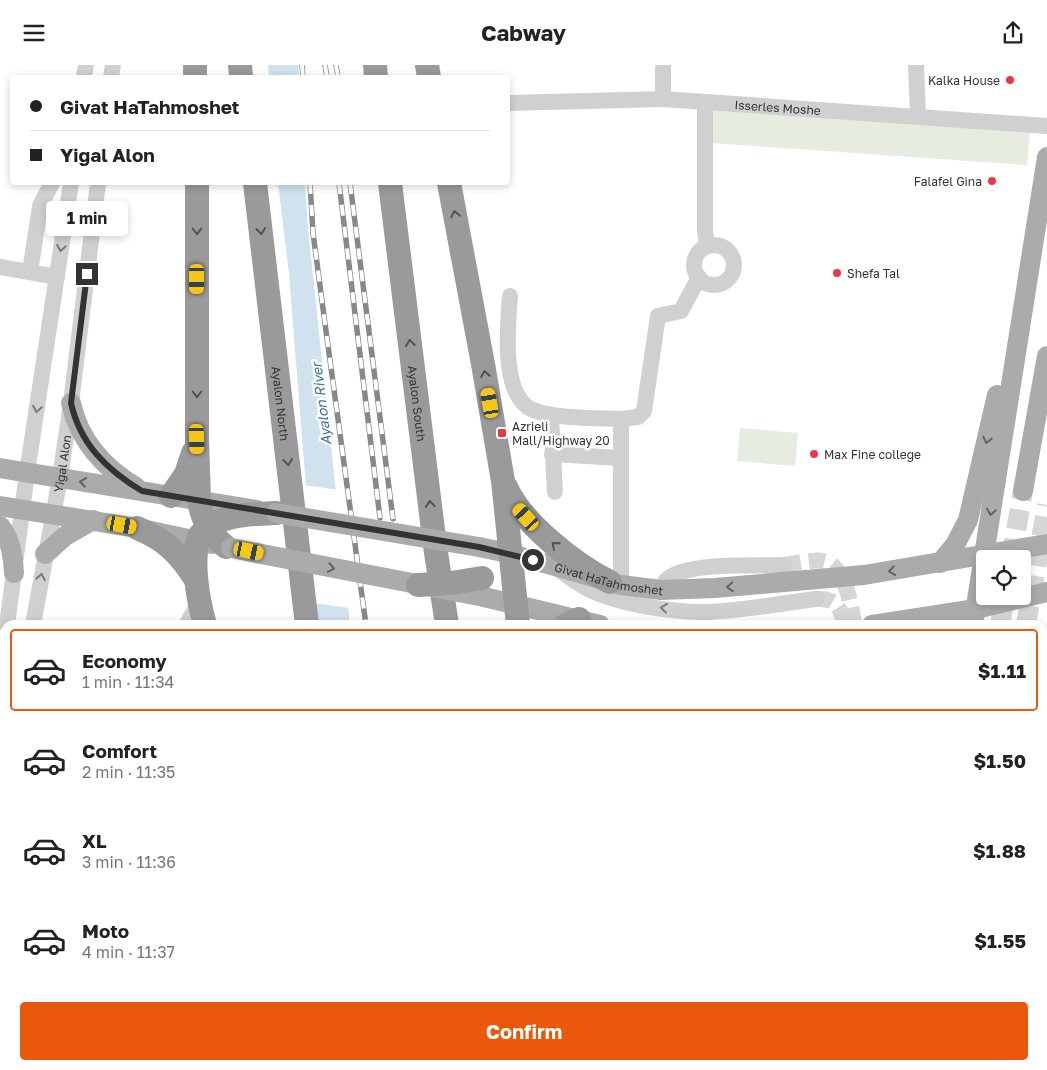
<!DOCTYPE html>
<meta charset="utf-8">
<style>
:root{--surface:#fff;--page:#f2f2f2;--text:#222;--muted:#767676;--line:#e0e0e0;--accent:#ea580c}
body{margin:0;font-family:"Golos Text",sans-serif;background:var(--page);color:var(--text);height:100vh;display:flex;flex-direction:column;font-size:19px;white-space:nowrap}
*{box-sizing:border-box;margin:0}
p{font-size:16px;color:var(--muted)}
.icon{flex:none;width:28px;height:28px;fill:none;stroke:currentColor;stroke-width:2;stroke-linecap:round;stroke-linejoin:round}
.map{position:relative;flex:1;overflow:hidden}
.drawer{position:absolute;left:0px;top:555px;width:1048px;height:450px;display:flex;flex-direction:column;background:var(--surface);border-radius:15px 15px 0 0;box-shadow:0 2px 8px #0003}
.drawer>*{flex:none}
.top-card{position:absolute;left:10px;top:10px;width:500px;height:110px;border-radius:5px;box-shadow:0 2px 8px #0003;display:grid;align-content:center;height:110px;padding:0 20px;background:var(--surface)}
.tools{position:absolute;left:976px;top:485px;display:grid;gap:10px}
.tools a{display:grid;place-items:center;width:55px;height:55px;border-radius:5px;background:var(--surface);box-shadow:0 2px 8px #0003;font-size:25px}
.end{position:absolute;width:22px;height:22px;margin:-11px;border:6px solid #333;background:#fff;box-shadow:0 0 0 2px #fff}
.from{border-radius:50%}
.bubble{position:absolute;height:35px;border-radius:5px;background:var(--surface);box-shadow:0 2px 8px #0003;font-size:16px;font-weight:700;line-height:35px;text-align:center}
.car{position:absolute;width:15px;height:30px;margin:-15px -8px;border-radius:6px;box-shadow:0 0 4px 1px #0007;background:linear-gradient(#f5c518 24%,#345 0 40%,#f5c518 0 76%,#345 0 86%,#f5c518 0)}
.top-card b{display:flex;align-items:center;gap:18px;height:48px;font-size:19px}
.top-card b+b{border-top:1px solid var(--line)}
.top-card i{width:12px;height:12px;background:var(--text)}
ul{padding:9px 0 0;list-style:none}
li{display:flex;align-items:center;gap:15px;height:82px;margin:0 10px 8px;padding:0 10px;border:2px solid transparent;border-radius:5px}
li div{flex:1}
li b{display:block;font-size:19px}
li em{font-style:normal;font-weight:700}
li.selected{border-color:var(--accent)}
li>.icon{width:45px;height:45px;stroke-width:1.5}
.action{display:flex;gap:10px;margin-top:auto;padding:10px 20px}
.action a{flex:1;height:58px;border-radius:5px;background:var(--accent);color:#fff;font-size:20px;font-weight:700;line-height:58px;text-align:center}
header{display:flex;justify-content:space-between;align-items:center;height:65px;padding:0 20px;background:var(--surface);font-size:22px;font-weight:700}
.map>svg:first-child{display:block}
</style>
<header><svg class="icon" aria-label="menu" viewBox="0 0 24 24"><path d="M4 6h16M4 12h16M4 18h16"/></svg>Cabway<svg class="icon" aria-label="share" viewBox="0 0 24 24"><path d="M12 15V3M7 8l5-5 5 5M5 13v7h14v-7"/></svg></header>
<div class="map">
<svg width="1047" height="1005" viewBox="0 0 1047 1005">
<rect width="100%" height="100%" fill="#fff"/>
<g fill="#e6ecdf">
<path d="M712 43 1030 66 1027 100 710 78Z"/>
<path d="M740 363 798 368 795 401 737 396Z"/>
</g>
<g fill="#cfe2ee">
<path d="M268 0H298L299 12H269Z"/>
<path d="M278 118H305L308 164 350 560H317L289 209Z"/>
<path d="M336 1000H383V1005H335Z"/>
</g>
<path fill="#fff" d="M304 420 338 425 350 543 313 538Z"/>
<g fill="none" stroke-linecap="round" stroke-linejoin="round">
<g stroke="#d6d6d6" stroke-width="16" stroke-dasharray="16 8" stroke-linecap="butt">
<path d="M785 500C797 498 813 494 824 496 845 500 852 543 854 560"/>
<path d="M817 534C837 533 840 543 845 560"/>
</g>
<g stroke="#d6d6d6" stroke-width="20" stroke-dasharray="20 10" stroke-linecap="butt">
<path d="M1011 494 1023 426"/>
<path d="M1000 560 1005 531"/>
<path d="M1026 560 1047 440"/>
</g>
<g stroke="#d0d0d0" stroke-width="16">
<path d="M663 0V34"/>
<path d="M916 0 918 52"/>
<path d="M84 12 86 0"/>
<path d="M111 12 113 0"/>
<path d="M705 37V166L707 181"/>
<path id="s1" d="M508 38 663 34 1047 61"/>
<circle cx="714" cy="200" r="20"/>
<path d="M0 202 57 212"/>
<path d="M30 207 40 141 52 118"/>
<path d="M510 231C508 260 500 331 533 345 556 354 596 353 621 354"/>
<path d="M551 350 555 427"/>
<path d="M552 389 620 393"/>
<path d="M561 506C570 513 580 520 590 525 622 540 671 547 706 547 743 546 781 538 817 534"/>
<path d="M621 520V354L638 352 644 346 658 251 681 246 699 212"/>
<path d="M661 525C663 520 665 515 670 512 693 497 756 501 785 500"/>
<path d="M7 560 27 408 71 118"/>
<path id="s2" d="M33 560 60 413 71 338 98 118"/>
<path d="M186 560 199 538"/>
<path d="M0 616 5 578"/>
<path d="M0 763 5 725"/>
<path d="M0 968 5 969"/>
<path d="M1042 991 1047 993"/>
<path d="M201 1005 202 1000"/>
<path d="M1018 1005 1020 1000"/>
</g>
<g stroke="#ababab" stroke-width="20">
<path d="M71 338C79 375 104 403 136 422"/>
<path d="M0 403 257 445"/>
<path d="M1023 426 1047 291"/>
<path d="M0 441 137 463 212 479"/>
<path d="M0 461C11 475 13 491 14 508"/>
<path id="s3" d="M479 482 512 489 621 520 661 525 715 523 864 510 1047 479"/>
<path d="M45 489 65 471 93 455"/>
<path d="M940 498 955 480 968 455 997 330"/>
<path d="M484 532 600 560"/>
<path d="M872 560 976 544 1047 527"/>
<path d="M973 560 1047 92"/>
<path d="M1042 678 1047 651"/>
<path d="M911 1005V1000"/>
<path d="M929 1005 930 1000"/>
<path d="M955 1005 956 1000"/>
<path d="M976 1005 978 1000"/>
</g>
<g stroke="#9a9a9a" stroke-width="24">
<path d="M195 0V12"/>
<path d="M240 0 241 12"/>
<path d="M375 0 376 12"/>
<path d="M427 0 429 12"/>
<path d="M197 118V374L199 435C202 455 210 469 226 482"/>
<path id="s4" d="M255 118 307 560"/>
<path id="s5" d="M390 118 435 481 447 560"/>
<path d="M449 118 483 299 503 416 518 560"/>
<path d="M506 422C522 458 575 500 610 517"/>
<path d="M171 431 186 409 193 388"/>
<path d="M137 463C166 475 180 489 196 515"/>
<path d="M205 560C198 535 191 496 199 471 216 449 251 449 276 448"/>
<path d="M566 560 579 554"/>
<path d="M285 1000V1005"/>
<path d="M325 1005V1000"/>
<path d="M470 1005V1000"/>
<path d="M518 1005 519 1000"/>
</g>
<defs>
<g id="rail">
<path d="M302 0 303 12"/>
<path d="M325 0 327 12"/>
<path d="M336 0 338 12"/>
<path d="M310 118 313 168 326 266 366 560"/>
<path d="M339 118 380 453"/>
<path d="M350 118 393 454"/>
<path d="M407 1005V1000"/>
<path d="M421 1005V1000"/>
<path d="M431 1005V1000"/>
</g>
</defs>
<use href="#rail" stroke="#888" stroke-width="5.5"/>
<use href="#rail" stroke="#fff" stroke-width="4" stroke-dasharray="11" stroke-linecap="butt"/>
<g stroke="#ababab" stroke-width="20">
<path d="M276 448 479 482"/>
<path d="M231 483 484 532"/>
</g>
<path stroke="#9a9a9a" stroke-width="24" d="M418 520 451 518 482 513"/>
</g>
<defs><path id="oneway-chevron" d="M-2-3.5L2.5 0L-2 3.5" fill="none" stroke-width="1.6" stroke-linecap="round" stroke-linejoin="round" transform="scale(1.25)"/></defs>
<g stroke="#525252">
<use href="#oneway-chevron" transform="translate(455 149) rotate(-101)"/>
<use href="#oneway-chevron" transform="translate(197 166) rotate(90)"/>
<use href="#oneway-chevron" transform="translate(261 166) rotate(83)"/>
<use href="#oneway-chevron" transform="translate(410 278) rotate(-97)"/>
<use href="#oneway-chevron" transform="translate(485 309) rotate(-100)"/>
<use href="#oneway-chevron" transform="translate(197 329) rotate(90)"/>
<use href="#oneway-chevron" transform="translate(288 397) rotate(83)"/>
<use href="#oneway-chevron" transform="translate(430 439) rotate(-97)"/>
<use href="#oneway-chevron" transform="translate(555 480) rotate(-139)"/>
</g>
<g stroke="#7a7a7a">
<use href="#oneway-chevron" transform="translate(61 183) rotate(99)"/>
<use href="#oneway-chevron" transform="translate(37 344) rotate(99)"/>
<use href="#oneway-chevron" transform="translate(41 512) rotate(-80)"/>
<use href="#oneway-chevron" transform="translate(664 543) rotate(-173)"/>
</g>
<g stroke="#636363">
<use href="#oneway-chevron" transform="translate(987 375) rotate(103)"/>
<use href="#oneway-chevron" transform="translate(83 417) rotate(-171)"/>
<use href="#oneway-chevron" transform="translate(991 447) rotate(99)"/>
<use href="#oneway-chevron" transform="translate(331 503) rotate(11)"/>
<use href="#oneway-chevron" transform="translate(892 506) rotate(171)"/>
<use href="#oneway-chevron" transform="translate(730 522) rotate(176)"/>
</g>
<g fill="none" stroke-linecap="round" stroke-linejoin="round">
<path stroke="#333" stroke-width="6" d="M87 209 71 338C80 379 107 405 142 426L479 482 533 495"/>
</g>
<g fill="#e63946" stroke="#fff" stroke-width="2">
<circle cx="1010" cy="15" r="5"/>
<circle cx="992" cy="116" r="5"/>
<circle cx="837" cy="208" r="5"/>
<rect x="497" y="363" width="10" height="10" rx="2.5"/>
<circle cx="814" cy="389" r="5"/>
</g>
<g text-anchor="middle" dominant-baseline="central" stroke-width="5" stroke-linejoin="round" paint-order="stroke">
<g font-size="12" fill="#333" stroke="#fff" text-anchor="start">
<text x="1000" y="15" text-anchor="end">Kalka House</text>
<text x="982" y="116" text-anchor="end">Falafel Gina</text>
<text x="847" y="208">Shefa Tal</text>
<text x="512" y="361">Azrieli<tspan x="512" dy="14">Mall/Highway 20</tspan></text>
<text x="824" y="389">Max Fine college</text>
</g>
<g font-size="12" fill="#333" stroke="#fff">
<text stroke="none"><textPath href="#s1" startOffset="270">Isserles Moshe</textPath></text>
<text stroke="none"><textPath href="#s4" startOffset="222">Ayalon North</textPath></text>
<text stroke="none"><textPath href="#s5" startOffset="222">Ayalon South</textPath></text>
<text stroke="none"><textPath href="#s2" startOffset="164">Yigal Alon</textPath></text>
<text stroke="none"><textPath href="#s3" startOffset="134">Givat HaTahmoshet</textPath></text>
</g>
<g font-size="14" font-style="italic" fill="#3f7597" stroke="#fff">
<text transform="translate(321 339) rotate(-97)">Ayalon River</text>
</g>
</g>
</svg>
<div class="tools">
<a><svg class="icon" aria-label="locate" viewBox="0 0 24 24"><circle cx="12" cy="12" r="6"/><path d="M12 2v4M12 18v4M2 12h4M18 12h4"/></svg></a>
</div>
<i class="end from" style="left:533px;top:495px"></i>
<i class="end" style="left:87px;top:209px"></i>
<div class="bubble" style="left:46px;top:136px;width:82px">1 min</div>
<i class="car" style="left:197px;top:214px;rotate:180deg"></i>
<i class="car" style="left:490px;top:338px;rotate:350deg"></i>
<i class="car" style="left:197px;top:374px;rotate:178deg"></i>
<i class="car" style="left:526px;top:452px;rotate:318deg"></i>
<i class="car" style="left:122px;top:460px;rotate:100deg"></i>
<i class="car" style="left:249px;top:486px;rotate:102deg"></i>
<div class="top-card">
<b><i class="from"></i>Givat HaTahmoshet</b>
<b><i></i>Yigal Alon</b>
</div>
<section class="drawer">
<ul>
<li class="selected"><svg class="icon" aria-label="car" viewBox="0 0 24 24"><path d="M5 17H2v-5l4-1 3-4h7l3 4 3 1v5h-3M9 17h6M6 11h13"/><circle cx="7" cy="17" r="2"/><circle cx="17" cy="17" r="2"/></svg><div><b>Economy</b><p>1 min · 11:34</p></div><em>$1.11</em></li>
<li><svg class="icon" aria-label="car" viewBox="0 0 24 24"><path d="M5 17H2v-5l4-1 3-4h7l3 4 3 1v5h-3M9 17h6M6 11h13"/><circle cx="7" cy="17" r="2"/><circle cx="17" cy="17" r="2"/></svg><div><b>Comfort</b><p>2 min · 11:35</p></div><em>$1.50</em></li>
<li><svg class="icon" aria-label="car" viewBox="0 0 24 24"><path d="M5 17H2v-5l4-1 3-4h7l3 4 3 1v5h-3M9 17h6M6 11h13"/><circle cx="7" cy="17" r="2"/><circle cx="17" cy="17" r="2"/></svg><div><b>XL</b><p>3 min · 11:36</p></div><em>$1.88</em></li>
<li><svg class="icon" aria-label="car" viewBox="0 0 24 24"><path d="M5 17H2v-5l4-1 3-4h7l3 4 3 1v5h-3M9 17h6M6 11h13"/><circle cx="7" cy="17" r="2"/><circle cx="17" cy="17" r="2"/></svg><div><b>Moto</b><p>4 min · 11:37</p></div><em>$1.55</em></li>
</ul>
<div class="action"><a>Confirm</a></div>
</section>
</div>
